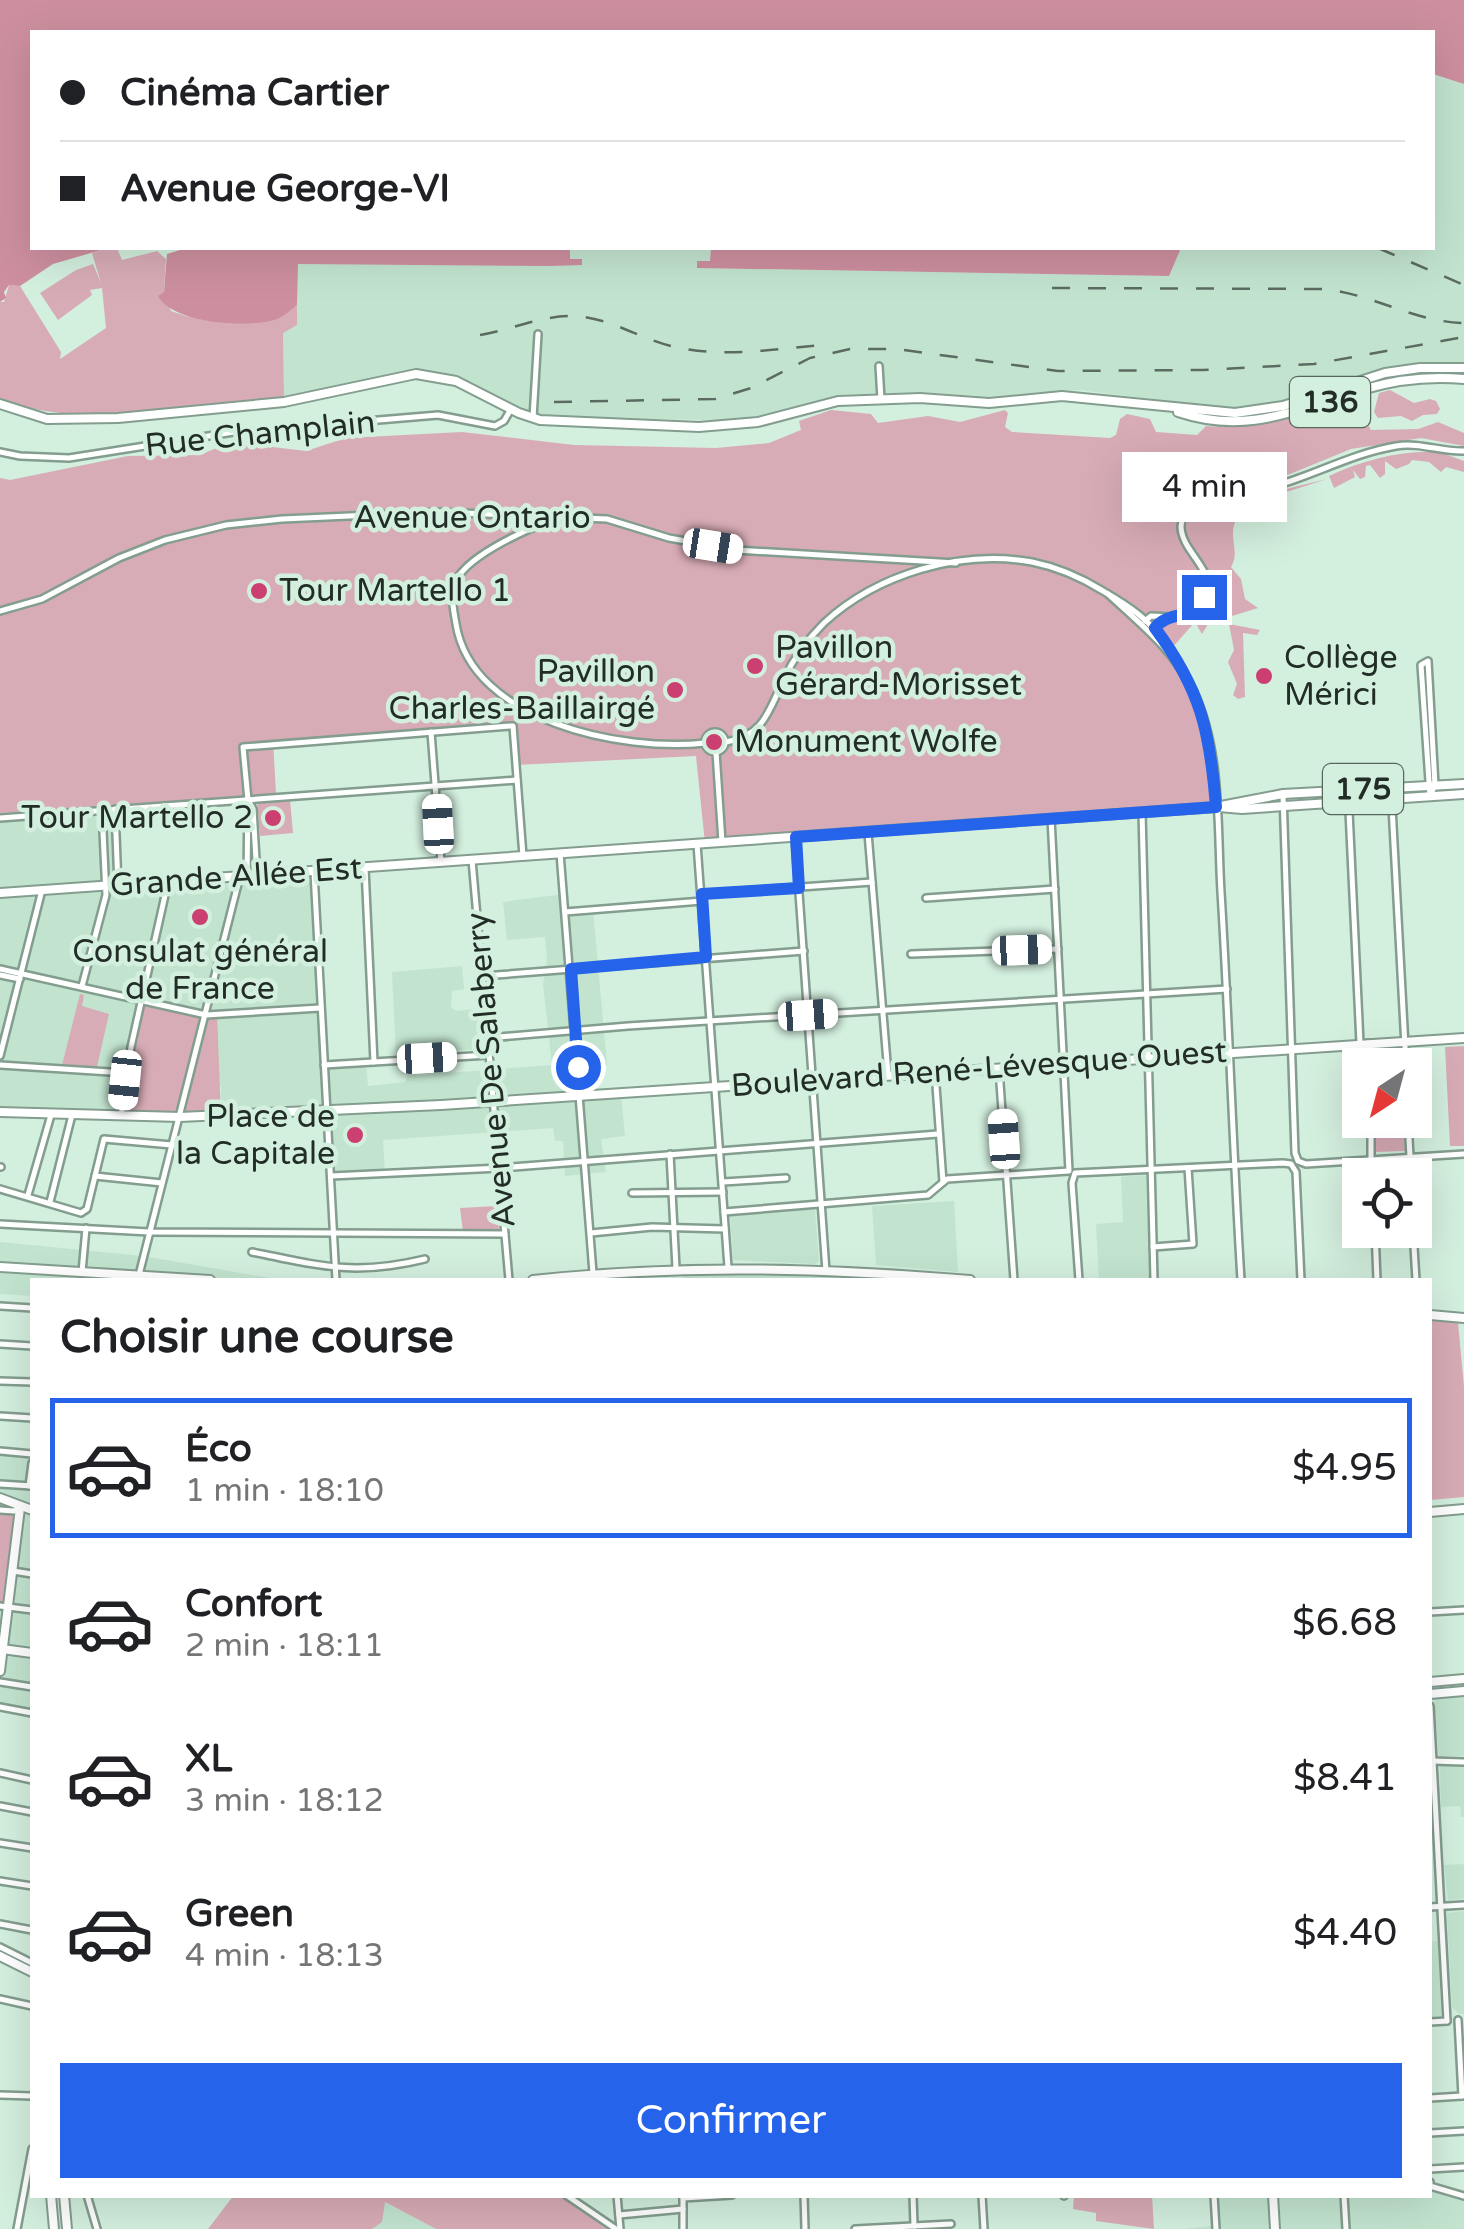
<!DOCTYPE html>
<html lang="fr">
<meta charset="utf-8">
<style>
:root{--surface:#fff;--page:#f2f2f2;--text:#202124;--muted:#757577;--line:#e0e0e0;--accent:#2563eb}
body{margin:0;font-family:"Varela Round",sans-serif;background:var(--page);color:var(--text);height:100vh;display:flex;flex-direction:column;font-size:38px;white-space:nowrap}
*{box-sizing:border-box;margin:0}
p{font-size:32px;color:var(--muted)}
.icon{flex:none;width:55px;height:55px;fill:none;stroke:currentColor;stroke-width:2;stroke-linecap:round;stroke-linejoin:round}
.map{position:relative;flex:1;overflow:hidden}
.side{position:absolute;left:30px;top:1278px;width:1402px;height:920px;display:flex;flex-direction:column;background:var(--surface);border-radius:0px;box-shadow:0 10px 40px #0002}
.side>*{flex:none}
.banner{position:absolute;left:30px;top:30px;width:1405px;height:220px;border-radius:0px;box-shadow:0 10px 40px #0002;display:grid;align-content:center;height:220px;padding:0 30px;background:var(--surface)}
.needle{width:65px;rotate:216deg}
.buttons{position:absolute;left:1342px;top:1048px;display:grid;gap:20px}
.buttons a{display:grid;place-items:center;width:90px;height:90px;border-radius:0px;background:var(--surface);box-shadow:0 10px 40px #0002;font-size:50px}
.end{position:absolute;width:45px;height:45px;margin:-22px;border:12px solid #2563eb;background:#fff;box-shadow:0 0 0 5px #fff}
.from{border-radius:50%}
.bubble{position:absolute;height:70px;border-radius:0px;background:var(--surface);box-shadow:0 10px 40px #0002;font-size:32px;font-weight:600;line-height:70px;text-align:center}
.car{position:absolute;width:30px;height:60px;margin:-30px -15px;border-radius:12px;box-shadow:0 0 8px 2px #0007;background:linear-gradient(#fff 24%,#345 0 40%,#fff 0 76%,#345 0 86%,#fff 0)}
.banner b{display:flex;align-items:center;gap:35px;height:95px;font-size:38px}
.banner b+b{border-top:2px solid var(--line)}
.banner i{width:25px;height:25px;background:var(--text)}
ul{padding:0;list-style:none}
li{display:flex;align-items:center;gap:30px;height:140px;margin:0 20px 15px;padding:0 10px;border:5px solid transparent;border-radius:0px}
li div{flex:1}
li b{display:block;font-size:38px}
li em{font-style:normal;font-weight:600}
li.selected{border-color:var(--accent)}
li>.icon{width:90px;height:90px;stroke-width:1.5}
h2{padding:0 30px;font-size:45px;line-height:120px}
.button{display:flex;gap:20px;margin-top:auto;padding:20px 30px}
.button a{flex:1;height:115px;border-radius:0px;background:var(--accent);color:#fff;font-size:40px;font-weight:600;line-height:115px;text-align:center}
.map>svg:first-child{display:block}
</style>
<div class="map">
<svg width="1464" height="2229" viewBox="0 0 1464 2229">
<rect width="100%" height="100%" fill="#d3efde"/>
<g fill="#c2e4cf">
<path d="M1433 74 1464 84V364H1419L1385 369 1302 397 1235 409 1078 390 989 397 921 392 839 395 758 416 720 420 580 418 540 414 521 408 458 376 416 369 284 397 283 332 297 325V264L581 265 582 259H570V248H711L710 261 697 268 1169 276 1181 248H1432Z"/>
<path d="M116 806 122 880 316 871 324 1064 366 1062 368 1086 405 1082 407 1076 552 1065 543 984 547 960 545 937 507 940 503 902 564 894 566 912 593 910 607 1065 579 1067 580 1096 621 1094 625 1136 601 1139 606 1172 565 1176 563 1141H555L553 1128 383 1140 385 1173 331 1176 326 1111 221 1116V1086L121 1116 0 1112V813Z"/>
<path d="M462 966 464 989 452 991 451 1008 457 1011 481 1008 484 1049 396 1054 392 972Z"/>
<path d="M1144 1175 1146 1176 1149 1280H1099L1096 1224 1123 1222 1121 1177Z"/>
<path d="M954 1201 958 1272 876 1265 872 1206Z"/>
<path d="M815 1209 819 1260 816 1264 733 1260 730 1216Z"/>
<path d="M0 1242 143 1256 281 1280H32V1296L0 1294Z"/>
<path d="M682 1274 838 1277 839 1280H683Z"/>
<path d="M0 1452 32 1456V1713L0 1707Z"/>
<path d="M1464 1696V1756H1439L1434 1700Z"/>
<path d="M1440 1766H1464V1817H1461L1460 1806 1441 1807Z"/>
<path d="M1464 1864V1899L1448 1900 1444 1865Z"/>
<path d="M1464 1911V2014H1459L1452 2007 1447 1913Z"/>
<path d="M1438 1941 1441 2016 1430 2018V1942Z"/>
<path d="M1430 2191 1464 2196V2229H1184L1211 2226 1212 2195H1430Z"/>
<path d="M384 2202 436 2229H372L378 2224Z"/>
</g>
<g fill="#d8acb6">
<path d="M108 248H117L122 260 157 251 166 259 164 292 171 311C209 325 265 332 297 305V325L283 333 284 397C203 405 74 432 0 398V302H4L9 285 20 286 61 352 60 359 106 328 102 288 90 290 92 295 58 320 40 293 76 270 93 264 101 283 92 253Z"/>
<path d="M1390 390 1414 403 1430 399 1436 401 1440 409 1437 414 1423 415 1412 421 1401 416 1378 418 1374 412 1379 393Z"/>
<path d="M1341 403 1367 423 1371 430 1418 429 1438 422 1464 433V446L1421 438 1351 449 1290 474 1249 485 1223 486 1224 497H1254L1327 479 1239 507C1238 518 1234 521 1233 532 1233 547 1238 555 1231 567L1241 579 1245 599 1258 608 1232 616 1231 605C1212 610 1211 621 1202 634L1195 622 1171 649C1208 706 1210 742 1214 808L705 843 696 756 516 765 513 726 273 740 276 794 0 813V478L10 480 128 456 199 455 232 442 306 451 346 438 462 432 574 445 716 448 769 443 801 430 799 421 831 410 871 414 878 423 928 416 960 422 1005 410 1008 413 1005 427 1012 432 1110 438 1116 435 1120 419 1127 414 1150 419 1156 432 1197 435 1206 426C1255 429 1295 419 1341 403Z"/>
<path d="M1439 452 1464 461V472L1446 467 1441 472 1429 462 1412 460 1409 464 1396 469 1385 461V474L1380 478 1370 465 1366 466 1365 477 1360 479 1353 470 1355 477 1334 488 1329 476C1363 460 1401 450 1439 452Z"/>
<path d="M1229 624 1260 630 1257 635 1243 633 1245 697 1238 699 1233 695 1237 684 1228 662 1234 650Z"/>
<path d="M290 800 293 833 260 836 257 802Z"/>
<path d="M80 994 84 995 82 1006 109 1014 96 1071 61 1069Z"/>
<path d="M141 1000 217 1014 221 1116H121Z"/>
<path d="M1464 1046V1146H1450L1445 1047Z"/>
<path d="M1374 1120H1404L1405 1151 1376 1152Z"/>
<path d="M497 1206 499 1230 463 1232 460 1208Z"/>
<path d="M1430 1315 1458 1323 1464 1387V1497L1430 1500Z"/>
<path d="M0 1514 14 1516 16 1525 4 1603 0 1602Z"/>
<path d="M234 2195H560L609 2229H436L385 2202 382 2222 372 2229H208Z"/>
<path d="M1074 2195H1152L1154 2229 1096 2221V2213L1073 2209Z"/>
</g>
<g fill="#cd8f9f">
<path d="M0 0H1464V84L1433 74 1432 32H32V248H108L53 264 20 286 9 285 4 292 6 298 0 302Z"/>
<path d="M186 248H570V259H582V265L550 266 298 264 297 305C291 310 284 316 277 319 249 329 173 324 158 296L164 292 167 254Z"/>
<path d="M711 248H1181L1169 276 697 268V261H710Z"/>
</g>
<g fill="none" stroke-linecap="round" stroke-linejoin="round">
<defs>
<g id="minor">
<path d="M879 366 881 399"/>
<path d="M533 418 538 334"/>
<path d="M0 452 20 456 69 458 240 431 311 432 343 423 438 415 495 426 504 421 511 409"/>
<path d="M553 519C526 530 480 550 461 573 448 587 453 607 456 624 472 722 623 752 705 743"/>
<path d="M1108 594C1140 624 1174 650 1193 690 1222 751 1217 826 1221 892 1229 1022 1233 1151 1241 1280"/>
<path d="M0 611 42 599 119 558 165 540 226 525 282 519 439 512 607 519 669 538 736 550 956 563"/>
<path d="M1145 621 1151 616C1169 617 1188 620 1201 603 1224 574 1182 555 1181 527 1181 520 1185 512 1190 507 1206 492 1237 495 1257 491 1304 481 1348 454 1396 446 1420 442 1441 452 1464 451"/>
<path d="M1428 661 1435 785 1430 796 1421 665Z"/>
<circle cx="715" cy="742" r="10"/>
<path d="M431 732 441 862"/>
<path d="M726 742C764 736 769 710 784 679 793 659 809 638 824 623 877 574 961 549 1032 562 1057 567 1082 578 1103 591 1129 606 1150 620 1167 645"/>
<path d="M716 752 722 842"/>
<path d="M1391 788 1406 1065"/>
<path d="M1348 790 1360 1043"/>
<path d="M1283 794 1295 1153 1298 1161 1306 1164 1464 1154"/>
<path d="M248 800 253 809 257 876"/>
<path d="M115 809 118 886"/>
<path d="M1142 812 1154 1280"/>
<path d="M0 818 517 780"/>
<path d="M868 833 888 1074"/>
<path d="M795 837 826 1271"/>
<path d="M697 844 728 1267"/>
<path d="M560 853 593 1273"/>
<path d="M472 860 509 1280"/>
<path d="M365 868 374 1062"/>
<path d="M314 872 336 1280"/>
<path d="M247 877 248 800 243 747 510 726H513L523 856"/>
<path d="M701 894 872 882"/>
<path d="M926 898 1055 889"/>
<path d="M565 912 702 901"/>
<path d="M911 954 1058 949"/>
<path d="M0 969 206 1015 320 1008"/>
<path d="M0 975 20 979"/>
<path d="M483 976 804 951"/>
<path d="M82 986 106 895 102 810"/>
<path d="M488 1038 628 1026 1227 989"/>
<path d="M1368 1043 1369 1065"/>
<path d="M0 1056 42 890"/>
<path d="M0 1065 126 1073"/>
<path d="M324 1065 489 1055"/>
<path d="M999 1069 1014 1280"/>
<path d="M935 1072 943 1182"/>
<path d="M121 1116 131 1047 168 882"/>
<path d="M1371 1120V1175"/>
<path d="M1408 1120 1411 1175"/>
<path d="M670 1154 676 1268"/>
<path d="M0 1167H1"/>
<path d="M95 1176 162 1183"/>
<path d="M331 1176 500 1168 938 1134"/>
<path d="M723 1182 786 1178"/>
<path d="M0 1189 81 1213 87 1209 104 1139 172 1145"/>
<path d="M632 1193 723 1192"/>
<path d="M28 1195 51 1115"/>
<path d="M50 1202 72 1115"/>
<path d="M724 1212 928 1195 947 1179 1069 1171 1051 818"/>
<path d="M0 1224 149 1232 505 1234"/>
<path d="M1375 1230 1377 1280"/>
<path d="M1413 1230 1416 1280"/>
<path d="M591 1233 652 1227 725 1229"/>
<path d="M1153 1247 1193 1244 1188 1168"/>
<path d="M252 1252C321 1266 355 1276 425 1259"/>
<path d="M82 1272 86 1228"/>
<path d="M139 1275 240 876"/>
<path d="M1079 1280 1072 1183 1075 1173 1283 1163 1291 1164 1296 1172 1301 1280"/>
<path d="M0 1306 32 1308"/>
<path d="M0 1344 32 1346"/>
<path d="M0 1381 32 1382"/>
<path d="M0 1416 32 1418"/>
<path d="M0 1451 32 1454"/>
<path d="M0 1484 32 1486"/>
<path d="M29 1486 32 1463"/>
<path d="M0 1510 14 1511 20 1508"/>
<path d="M13 1571 32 1574"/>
<path d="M0 1606 32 1610"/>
<path d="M1430 1612 1464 1610"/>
<path d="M0 1682 32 1687"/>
<path d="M1430 1706 1447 2021"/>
<path d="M0 1707 32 1713"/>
<path d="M1432 1761 1464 1762"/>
<path d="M0 1773 32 1780"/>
<path d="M0 1806 32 1812"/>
<path d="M0 1843 32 1848"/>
<path d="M0 1881 32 1886"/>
<path d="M1430 1907 1464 1905"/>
<path d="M0 1924 32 1930"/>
<path d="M0 1947 32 1963"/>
<path d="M0 1999 32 2006"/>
<path d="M1458 2020 1462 2096"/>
<path d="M1430 2022 1447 2021"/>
<path d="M0 2095 32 2096"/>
<path d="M1430 2098 1462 2096"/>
<path d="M1430 2133 1464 2131"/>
<path d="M1430 2169 1464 2167"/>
<path d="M1430 2182V2186L1464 2196"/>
<path d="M87 2195 97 2229"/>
<path d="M566 2195 616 2229"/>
<path d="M617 2195 620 2229"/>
<path d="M804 2195 805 2229"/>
<path d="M913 2195 914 2226"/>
<path d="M982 2195 984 2229"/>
<path d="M1214 2195 1216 2229"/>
<path d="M1344 2195 1346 2229"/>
<path d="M1064 2196V2195"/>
<path d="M683 2197V2229"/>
<path d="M683 2198 732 2195"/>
<path d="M619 2215 683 2209"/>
<path d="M17 2229 32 2149"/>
<path d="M855 2229 951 2224"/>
</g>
<g id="major">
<path d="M0 404 47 419 118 418 284 402 416 374 456 381 519 413 540 420 699 427 758 422 838 401 920 398 989 403 1062 396 1235 413 1283 406 1385 373 1420 368H1464"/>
<path d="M1178 412C1249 436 1298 408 1365 389 1398 379 1430 376 1464 379"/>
<path d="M1219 807 1242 809 1464 794"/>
<path d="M0 893 1216 807 1283 794 1464 784"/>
<path d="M0 1112 180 1117 441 1105 1464 1038"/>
<path d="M0 1267 210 1280"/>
<path d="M533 1280C681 1264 822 1268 970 1280"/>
<path d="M1430 1315 1464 1318"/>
<path d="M0 1498 32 1510"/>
<path d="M1430 1512 1464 1509"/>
<path d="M2 1649 32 1653"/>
<path d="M0 1671 20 1508"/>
<path d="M1430 1682 1464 1679"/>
<path d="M1430 1694 1464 1691"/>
<path d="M0 1956 32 1972"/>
<path d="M51 2195 54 2229"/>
<path d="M64 2195 67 2229"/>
<path d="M1273 2195 1275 2229"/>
</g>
</defs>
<use href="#minor" stroke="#839d8e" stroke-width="10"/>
<use href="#major" stroke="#839d8e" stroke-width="12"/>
<use href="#minor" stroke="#fff" stroke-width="5"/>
<use href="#major" stroke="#fff" stroke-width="8"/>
<g stroke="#5c6b62" stroke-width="2.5" stroke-dasharray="18 18" stroke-linecap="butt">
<path d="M1378 248 1464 285"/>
<path d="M1052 288 1324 289C1373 294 1414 322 1464 323"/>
<path d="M480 335C510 330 540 316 571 316 608 316 639 339 675 347 723 358 774 349 822 345"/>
<path d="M554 402 715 399 751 388 810 358 850 349H896L1058 371 1203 370 1314 364 1464 337"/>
</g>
</g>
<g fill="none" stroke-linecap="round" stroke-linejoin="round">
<path stroke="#2563eb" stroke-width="12" d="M578 1067 571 969 706 957 702 894 799 888 796 837 1216 807C1210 731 1201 690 1155 628 1169 610 1190 622 1204 597"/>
</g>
<g fill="#cb3f71" stroke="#d3efde" stroke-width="4">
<circle cx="259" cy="591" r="10"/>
<circle cx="755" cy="666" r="10"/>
<circle cx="1264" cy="676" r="10"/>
<circle cx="675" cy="690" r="10"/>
<circle cx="714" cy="742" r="10"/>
<circle cx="273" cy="818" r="10"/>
<circle cx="200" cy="917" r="10"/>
<circle cx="355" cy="1135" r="10"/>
</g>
<g text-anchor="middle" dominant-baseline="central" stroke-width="9" stroke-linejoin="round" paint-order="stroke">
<g fill="#d3efde" stroke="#58675e" stroke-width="2.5">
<rect x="1290" y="377" width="80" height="50" rx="8"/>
<rect x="1323" y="764" width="80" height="50" rx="8"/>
</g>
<g font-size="30" font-weight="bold" fill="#232d27">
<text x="1330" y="402">136</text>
<text x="1363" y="789">175</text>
</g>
<g font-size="32" fill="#232d27" stroke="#d3efde">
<text transform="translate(260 434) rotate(-6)">Rue Champlain</text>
<text x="472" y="518">Avenue Ontario</text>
<text transform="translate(236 877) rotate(-4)">Grande Allée Est</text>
<text transform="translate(979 1069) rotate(-4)">Boulevard René-Lévesque Ouest</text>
<text transform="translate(491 1070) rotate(-95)">Avenue De Salaberry</text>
</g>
<g font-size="32" fill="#232d27" stroke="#d3efde" text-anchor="start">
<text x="279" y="591">Tour Martello 1</text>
<text x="775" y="648">Pavillon<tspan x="775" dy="37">Gérard-Morisset</tspan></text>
<text x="1284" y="658">Collège<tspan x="1284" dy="37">Mérici</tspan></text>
<text x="655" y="672" text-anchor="end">Pavillon<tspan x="655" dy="37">Charles-Baillairgé</tspan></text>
<text x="734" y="742">Monument Wolfe</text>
<text x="253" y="818" text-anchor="end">Tour Martello 2</text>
<text x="200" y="952" text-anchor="middle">Consulat général<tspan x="200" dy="37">de France</tspan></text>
<text x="335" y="1117" text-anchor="end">Place de<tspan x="335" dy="37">la Capitale</tspan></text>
</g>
</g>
</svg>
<div class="buttons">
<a><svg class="needle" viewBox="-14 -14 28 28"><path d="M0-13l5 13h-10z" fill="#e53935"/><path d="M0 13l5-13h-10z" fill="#757577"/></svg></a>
<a><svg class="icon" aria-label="locate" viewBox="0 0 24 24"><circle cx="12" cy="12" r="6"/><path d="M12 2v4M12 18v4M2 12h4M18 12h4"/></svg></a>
</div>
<i class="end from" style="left:578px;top:1067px"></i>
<i class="end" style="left:1204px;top:597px"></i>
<div class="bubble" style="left:1122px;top:452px;width:165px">4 min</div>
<i class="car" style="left:713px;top:546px;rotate:99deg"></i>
<i class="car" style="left:438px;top:824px;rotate:357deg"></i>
<i class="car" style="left:1022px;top:950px;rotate:88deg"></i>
<i class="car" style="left:808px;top:1015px;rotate:86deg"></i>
<i class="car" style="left:427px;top:1058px;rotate:87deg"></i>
<i class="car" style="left:125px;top:1080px;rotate:186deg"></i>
<i class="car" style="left:1004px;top:1139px;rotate:356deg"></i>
<div class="banner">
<b><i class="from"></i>Cinéma Cartier</b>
<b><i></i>Avenue George-VI</b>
</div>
<section class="side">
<h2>Choisir une course</h2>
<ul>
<li class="selected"><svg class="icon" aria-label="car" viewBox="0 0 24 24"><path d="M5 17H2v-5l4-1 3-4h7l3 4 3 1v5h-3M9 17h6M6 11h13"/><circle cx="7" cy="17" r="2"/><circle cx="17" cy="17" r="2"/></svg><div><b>Éco</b><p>1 min · 18:10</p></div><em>$4.95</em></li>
<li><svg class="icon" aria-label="car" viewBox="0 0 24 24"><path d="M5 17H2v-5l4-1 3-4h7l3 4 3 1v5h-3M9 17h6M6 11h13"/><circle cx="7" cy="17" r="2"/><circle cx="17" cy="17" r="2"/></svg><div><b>Confort</b><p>2 min · 18:11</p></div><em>$6.68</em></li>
<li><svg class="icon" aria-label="car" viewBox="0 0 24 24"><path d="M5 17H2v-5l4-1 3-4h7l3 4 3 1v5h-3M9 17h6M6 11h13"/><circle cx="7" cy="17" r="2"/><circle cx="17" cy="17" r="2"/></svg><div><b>XL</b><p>3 min · 18:12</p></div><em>$8.41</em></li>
<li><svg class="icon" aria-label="car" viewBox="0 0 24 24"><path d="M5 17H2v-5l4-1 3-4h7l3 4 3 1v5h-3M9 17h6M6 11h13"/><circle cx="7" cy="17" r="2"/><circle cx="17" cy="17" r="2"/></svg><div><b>Green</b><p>4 min · 18:13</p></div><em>$4.40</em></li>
</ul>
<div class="button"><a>Confirmer</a></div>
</section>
</div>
